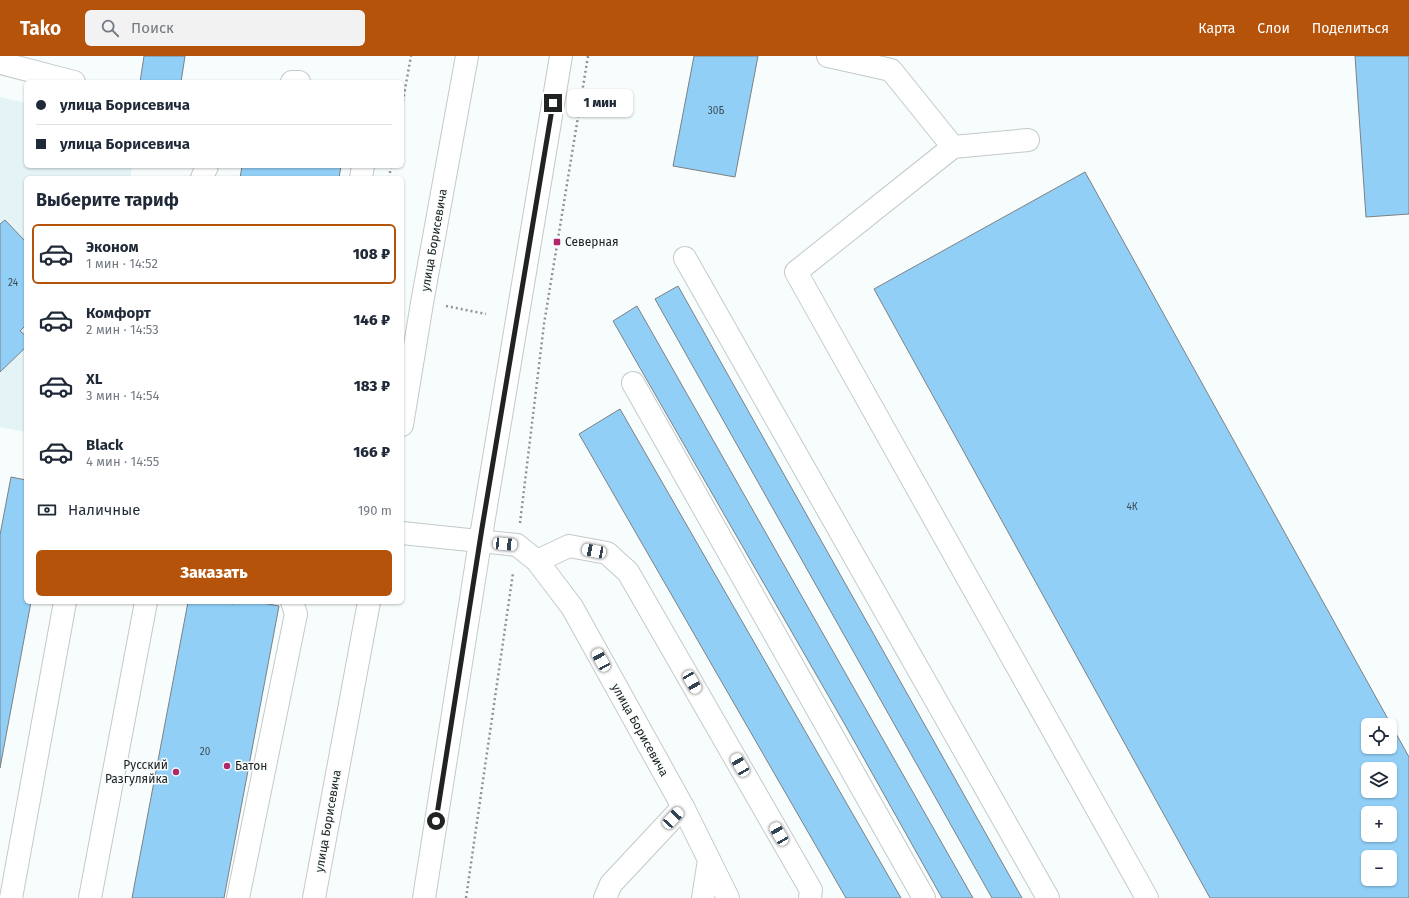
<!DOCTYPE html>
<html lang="ru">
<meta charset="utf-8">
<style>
:root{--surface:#fff;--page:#f2f2f3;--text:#1f2937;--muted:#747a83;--line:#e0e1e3;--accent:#b45309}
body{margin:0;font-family:"Fira Sans",sans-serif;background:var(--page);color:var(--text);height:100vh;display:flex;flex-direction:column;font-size:15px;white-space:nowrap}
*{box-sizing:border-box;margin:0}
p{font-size:13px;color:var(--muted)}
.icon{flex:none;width:22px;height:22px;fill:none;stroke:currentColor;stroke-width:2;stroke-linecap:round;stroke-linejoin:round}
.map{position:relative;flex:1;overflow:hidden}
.side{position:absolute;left:24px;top:120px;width:380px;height:428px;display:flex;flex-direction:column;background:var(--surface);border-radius:6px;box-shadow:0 1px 3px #0004}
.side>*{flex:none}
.guide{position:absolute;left:24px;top:24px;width:380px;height:88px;border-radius:6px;box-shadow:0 1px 3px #0004;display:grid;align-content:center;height:88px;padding:0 12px;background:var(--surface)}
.fabs{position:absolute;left:1361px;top:662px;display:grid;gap:8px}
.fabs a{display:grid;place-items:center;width:36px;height:36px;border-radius:6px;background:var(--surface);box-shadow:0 1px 3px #0004;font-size:20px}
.end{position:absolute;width:18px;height:18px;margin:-9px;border:5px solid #212323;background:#fff;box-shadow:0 0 0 2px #fff}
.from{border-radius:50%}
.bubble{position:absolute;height:28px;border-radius:6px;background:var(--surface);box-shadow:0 1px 3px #0004;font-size:13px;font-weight:800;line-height:28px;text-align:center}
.car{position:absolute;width:12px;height:24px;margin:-12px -6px;border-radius:5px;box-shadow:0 0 3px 1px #0007;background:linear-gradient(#fff 24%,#345 0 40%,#fff 0 76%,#345 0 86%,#fff 0)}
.guide b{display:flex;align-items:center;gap:14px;height:38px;font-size:15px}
.guide b+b{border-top:1px solid var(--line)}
.guide i{width:10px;height:10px;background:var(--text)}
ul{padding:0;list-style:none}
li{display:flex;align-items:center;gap:12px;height:60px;margin:0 8px 6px;padding:0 4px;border:2px solid transparent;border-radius:6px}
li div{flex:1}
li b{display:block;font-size:15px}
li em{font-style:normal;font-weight:800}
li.selected{border-color:var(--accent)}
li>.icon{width:36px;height:36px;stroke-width:1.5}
h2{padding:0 12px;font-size:18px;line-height:48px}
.pay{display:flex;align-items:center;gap:10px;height:44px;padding:0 12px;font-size:15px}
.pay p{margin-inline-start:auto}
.primary-button{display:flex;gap:8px;margin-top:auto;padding:8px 12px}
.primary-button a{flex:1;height:46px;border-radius:6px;background:var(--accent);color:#fff;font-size:16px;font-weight:800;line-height:46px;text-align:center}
header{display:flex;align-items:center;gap:24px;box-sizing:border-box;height:56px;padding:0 20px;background:var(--accent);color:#fff}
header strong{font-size:19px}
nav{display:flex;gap:22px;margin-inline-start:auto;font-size:14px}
.search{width:280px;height:36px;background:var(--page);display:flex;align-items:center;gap:10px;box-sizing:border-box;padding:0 14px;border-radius:6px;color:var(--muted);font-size:15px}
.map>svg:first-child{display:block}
</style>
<header>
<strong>Tako</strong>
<div class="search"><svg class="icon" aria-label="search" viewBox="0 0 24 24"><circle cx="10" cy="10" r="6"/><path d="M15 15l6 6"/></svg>Поиск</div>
<nav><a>Карта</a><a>Слои</a><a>Поделиться</a></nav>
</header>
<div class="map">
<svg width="1409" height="842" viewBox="0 0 1409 842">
<rect width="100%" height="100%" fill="#f7fcfd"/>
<path fill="#e4f3f5" d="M0 41 26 47V110H132L130 122H26V376L0 371Z"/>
<g fill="#91cff7" stroke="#7d8083" fill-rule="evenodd">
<path d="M144 0H185L181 26H140Z"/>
<path d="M694 0H758L735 121 673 110Z"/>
<path d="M1355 0H1409V158L1366 161Z"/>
<path d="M242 110H341L339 122H240Z"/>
<path d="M1085 116 1409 701V842H1210L874 233ZM1368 669H1390V691H1368ZM1368 713H1390V735H1368ZM1368 757H1390V779H1368ZM1368 801H1390V823H1368Z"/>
<path d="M5 164 26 186V269L20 275 26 280V291L0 316V168Z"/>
<path d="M678 230 1022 842H992L655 243Z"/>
<path d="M637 250 973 842H942L844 667 613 265Z"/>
<path d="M620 353 901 842H846L579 378Z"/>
<path d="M11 421 26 424V546H31L0 712V479Z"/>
<path d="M188 546H223L233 548 234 546H258L279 550 224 842H132Z"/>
</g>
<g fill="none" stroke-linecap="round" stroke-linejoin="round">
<defs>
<g id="minor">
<path d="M828 0 891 14 953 91"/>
<path d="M0 4 1 7 74 26"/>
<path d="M292 26H299"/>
<path d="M1028 84 953 91 796 216 1147 842"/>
<path d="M202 122 207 110"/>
<path d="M361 122 363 110"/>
<path d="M685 202 1048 842"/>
<path d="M633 327 924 842"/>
<path d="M402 369 422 247 467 0"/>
<path d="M402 477 517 489 537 505 572 551 683 751 728 842"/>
<path d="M537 505 569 490 607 497 628 516 811 834 810 842"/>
<path d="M11 842 65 546"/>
<path d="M90 842 146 546"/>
<path d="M238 842 296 558 292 546"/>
<path d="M314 842 369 546"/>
<path d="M424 842 480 486 561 0"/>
<path d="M605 842 611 828 683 751"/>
<path d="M703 842 709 804"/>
</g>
</defs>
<use href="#minor" stroke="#c4c9ca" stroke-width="24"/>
<g stroke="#8e9292" stroke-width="2.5" stroke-dasharray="2 3" stroke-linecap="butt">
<path d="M402 50 411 0"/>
<path d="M389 122 391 110"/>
<path d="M446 250 486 258"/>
<path d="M520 467 544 268 588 0"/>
<path d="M466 842 513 517"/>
</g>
<use href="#minor" stroke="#fff" stroke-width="22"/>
</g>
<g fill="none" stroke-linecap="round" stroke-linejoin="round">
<path stroke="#212323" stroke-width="5" d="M436 765 482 472 553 47"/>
</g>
<g fill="#b0286b" stroke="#f7fcfd" stroke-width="1.5">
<rect x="553" y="182" width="8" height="8" rx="2"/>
<circle cx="227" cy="710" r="4"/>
<circle cx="176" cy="716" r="4"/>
</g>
<g text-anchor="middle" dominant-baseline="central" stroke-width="3" stroke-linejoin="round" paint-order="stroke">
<g font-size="10" fill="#3d4e58">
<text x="716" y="55">30Б</text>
<text x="13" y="227">24</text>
<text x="1132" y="451">4К</text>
<text x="205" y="696">20</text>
</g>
<g font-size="12" fill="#212323" stroke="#f7fcfd">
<text transform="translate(434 184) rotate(-80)">улица Борисевича</text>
<text transform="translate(640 674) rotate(61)">улица Борисевича</text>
<text transform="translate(328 765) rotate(-80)">улица Борисевича</text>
</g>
<g font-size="12" fill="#212323" stroke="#f7fcfd" text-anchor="start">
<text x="565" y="186">Северная</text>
<text x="168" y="709" text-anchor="end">Русский<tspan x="168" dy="14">Разгуляйка</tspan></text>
<text x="235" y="710">Батон</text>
</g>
</g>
</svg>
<div class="fabs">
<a><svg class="icon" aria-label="locate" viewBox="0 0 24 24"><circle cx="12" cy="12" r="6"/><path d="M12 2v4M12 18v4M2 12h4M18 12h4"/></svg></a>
<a><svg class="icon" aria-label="layers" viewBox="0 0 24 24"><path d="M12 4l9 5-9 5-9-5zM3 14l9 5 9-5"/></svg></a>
<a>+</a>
<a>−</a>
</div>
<i class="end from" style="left:436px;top:765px"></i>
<i class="end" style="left:553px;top:47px"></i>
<div class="bubble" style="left:567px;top:33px;width:66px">1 мин</div>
<i class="car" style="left:505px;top:488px;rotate:95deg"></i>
<i class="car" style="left:594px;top:495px;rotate:281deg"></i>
<i class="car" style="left:601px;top:604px;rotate:331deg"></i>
<i class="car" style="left:692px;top:626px;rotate:150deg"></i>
<i class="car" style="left:740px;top:709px;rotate:330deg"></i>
<i class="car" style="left:673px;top:762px;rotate:43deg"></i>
<i class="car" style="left:779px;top:778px;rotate:330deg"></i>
<div class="guide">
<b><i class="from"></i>улица Борисевича</b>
<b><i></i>улица Борисевича</b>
</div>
<section class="side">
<h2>Выберите тариф</h2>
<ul>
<li class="selected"><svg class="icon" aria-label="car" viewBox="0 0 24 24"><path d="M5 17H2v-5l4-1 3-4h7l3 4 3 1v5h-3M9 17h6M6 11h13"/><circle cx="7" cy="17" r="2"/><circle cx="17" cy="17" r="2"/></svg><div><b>Эконом</b><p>1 мин · 14:52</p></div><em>108 ₽</em></li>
<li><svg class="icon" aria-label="car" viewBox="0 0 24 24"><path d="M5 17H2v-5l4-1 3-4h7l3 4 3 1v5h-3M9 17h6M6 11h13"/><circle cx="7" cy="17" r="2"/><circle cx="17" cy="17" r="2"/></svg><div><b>Комфорт</b><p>2 мин · 14:53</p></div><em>146 ₽</em></li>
<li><svg class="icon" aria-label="car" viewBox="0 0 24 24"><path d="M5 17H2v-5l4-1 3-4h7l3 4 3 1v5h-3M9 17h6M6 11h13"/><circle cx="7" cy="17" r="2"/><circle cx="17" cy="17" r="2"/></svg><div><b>XL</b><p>3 мин · 14:54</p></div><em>183 ₽</em></li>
<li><svg class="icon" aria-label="car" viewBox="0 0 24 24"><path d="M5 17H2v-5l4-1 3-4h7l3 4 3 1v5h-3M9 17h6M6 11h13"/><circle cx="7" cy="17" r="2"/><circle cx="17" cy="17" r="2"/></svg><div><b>Black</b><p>4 мин · 14:55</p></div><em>166 ₽</em></li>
</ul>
<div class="pay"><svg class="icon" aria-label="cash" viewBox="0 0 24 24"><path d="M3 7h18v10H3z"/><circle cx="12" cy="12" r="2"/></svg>Наличные<p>190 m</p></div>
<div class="primary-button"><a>Заказать</a></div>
</section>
</div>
